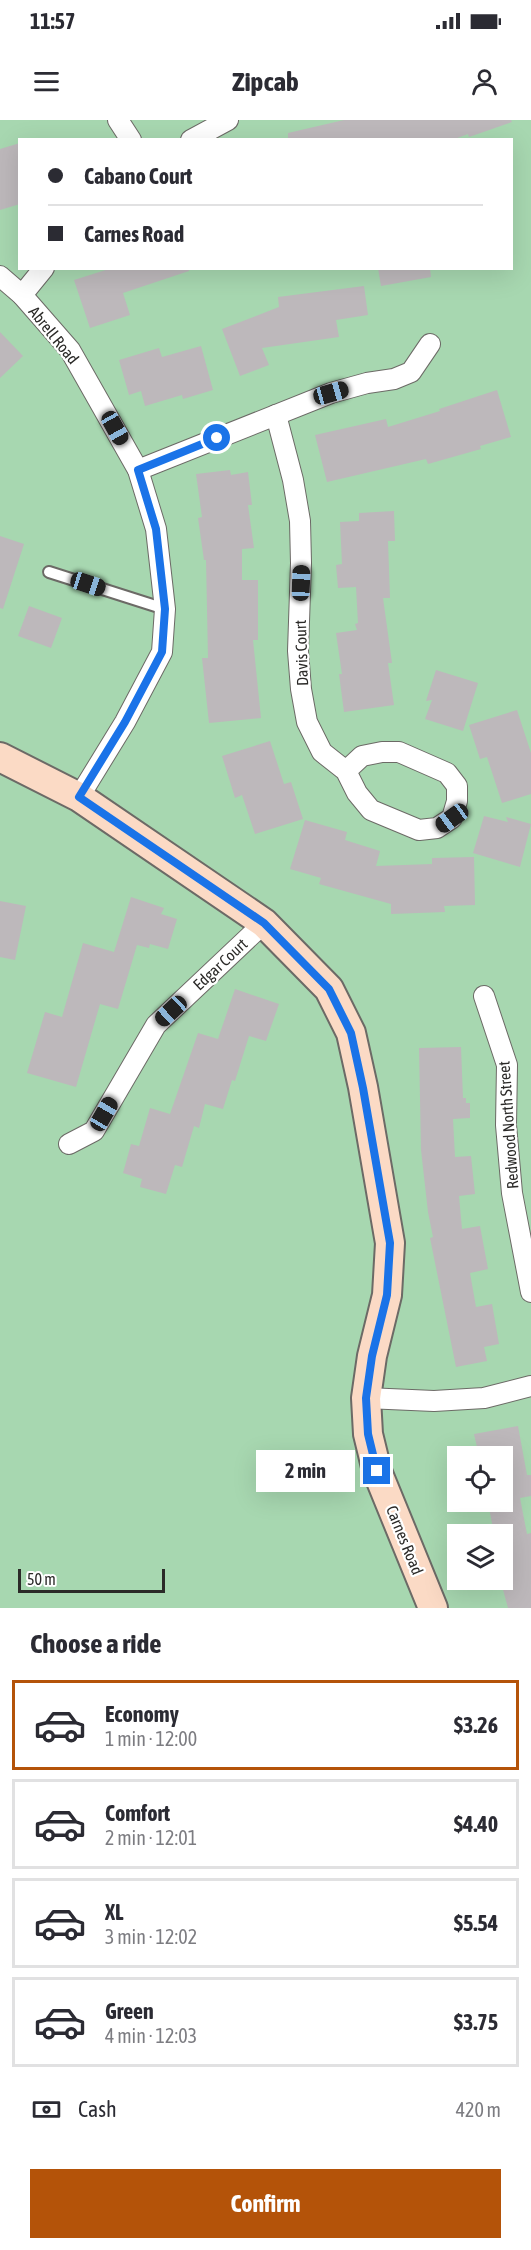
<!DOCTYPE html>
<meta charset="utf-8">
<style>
:root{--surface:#fff;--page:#f7f7f7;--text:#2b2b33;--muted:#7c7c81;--line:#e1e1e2;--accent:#b45309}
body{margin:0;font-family:"Asap Condensed",sans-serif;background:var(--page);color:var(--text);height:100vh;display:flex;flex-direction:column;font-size:22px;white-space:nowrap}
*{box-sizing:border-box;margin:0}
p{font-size:20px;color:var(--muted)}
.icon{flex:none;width:33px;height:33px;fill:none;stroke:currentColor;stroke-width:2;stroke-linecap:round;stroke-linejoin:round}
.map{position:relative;height:1488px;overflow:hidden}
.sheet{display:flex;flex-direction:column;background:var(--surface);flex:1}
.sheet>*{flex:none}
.hud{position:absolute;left:18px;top:18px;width:495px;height:132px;border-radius:0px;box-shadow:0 6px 24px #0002;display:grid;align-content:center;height:132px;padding:0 30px;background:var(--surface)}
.tools{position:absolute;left:447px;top:1326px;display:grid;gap:12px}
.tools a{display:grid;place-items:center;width:66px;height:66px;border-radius:0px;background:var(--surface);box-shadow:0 6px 24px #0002;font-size:30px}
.scale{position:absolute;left:18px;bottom:15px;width:147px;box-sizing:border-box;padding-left:6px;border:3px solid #2b2a28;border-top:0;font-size:16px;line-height:21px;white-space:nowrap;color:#2b2a28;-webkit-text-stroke:4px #fff;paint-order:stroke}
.end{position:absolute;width:27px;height:27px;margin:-14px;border:8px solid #1a73e8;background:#fff;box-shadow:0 0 0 3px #fff}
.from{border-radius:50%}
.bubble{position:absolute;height:42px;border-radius:0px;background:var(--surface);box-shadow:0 6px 24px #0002;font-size:20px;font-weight:700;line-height:42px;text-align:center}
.car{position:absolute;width:18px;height:36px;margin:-18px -9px;border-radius:8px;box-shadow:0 0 4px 2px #0007;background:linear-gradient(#222 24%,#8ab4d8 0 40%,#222 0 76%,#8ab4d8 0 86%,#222 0)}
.hud b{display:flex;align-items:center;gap:21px;height:57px;font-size:22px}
.hud b+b{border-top:2px solid var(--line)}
.hud i{width:15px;height:15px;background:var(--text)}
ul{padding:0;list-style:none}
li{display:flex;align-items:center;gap:18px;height:90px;margin:0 12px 9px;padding:0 18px;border:3px solid var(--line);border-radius:0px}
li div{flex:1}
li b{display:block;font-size:22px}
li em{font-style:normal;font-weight:700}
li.current{border-color:var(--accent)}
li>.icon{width:54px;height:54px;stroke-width:1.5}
h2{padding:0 30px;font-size:27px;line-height:72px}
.pay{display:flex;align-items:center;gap:15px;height:66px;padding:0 30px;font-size:22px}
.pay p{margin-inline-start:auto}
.action{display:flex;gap:12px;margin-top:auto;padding:12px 30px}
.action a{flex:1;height:69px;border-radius:0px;background:var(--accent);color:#fff;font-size:24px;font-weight:700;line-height:69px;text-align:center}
.status{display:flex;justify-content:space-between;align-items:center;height:42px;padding:0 30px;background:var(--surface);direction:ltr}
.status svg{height:16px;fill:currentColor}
header{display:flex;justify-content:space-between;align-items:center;height:78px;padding:0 30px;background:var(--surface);font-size:27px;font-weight:700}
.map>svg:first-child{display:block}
</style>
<div class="status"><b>11:57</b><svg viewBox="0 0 49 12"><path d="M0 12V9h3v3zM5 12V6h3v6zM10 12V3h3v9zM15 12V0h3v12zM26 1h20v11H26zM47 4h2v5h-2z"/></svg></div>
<header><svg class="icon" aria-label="menu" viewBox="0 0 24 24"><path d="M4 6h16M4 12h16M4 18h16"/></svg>Zipcab<svg class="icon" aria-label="person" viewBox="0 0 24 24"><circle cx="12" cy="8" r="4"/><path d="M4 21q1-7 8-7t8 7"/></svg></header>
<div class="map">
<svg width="531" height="1488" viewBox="0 0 531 1488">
<rect width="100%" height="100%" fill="#f3f1ec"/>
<path fill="#a7d7b0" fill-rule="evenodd" d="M0 0H531V1488H0ZM20 20H512V148H20ZM458 1336H502V1382H458ZM458 1414H502V1460H458Z"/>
<g fill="#bdb8bb">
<path d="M344 0H511L512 2 469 17 468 14 452 20H288V13Z"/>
<path d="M20 23V84L0 90V29Z"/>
<path d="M112 148H189V151L123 173 130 195 90 208 74 160Z"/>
<path d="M378 148H430L431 157 381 166Z"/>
<path d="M364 166 368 195 336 200 339 217 262 228 269 245 240 256 222 209 279 187 278 177Z"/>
<path d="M0 212 23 236 0 258Z"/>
<path d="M201 226 213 270 183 279 182 275 145 286 141 271 129 275 119 240 159 228 162 237Z"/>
<path d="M497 270 511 317 480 326 481 329 428 344 426 339 327 362 315 315 386 299 388 307 440 291 439 289Z"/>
<path d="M230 350 231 355 248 352 252 385H248L254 428 242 429V460H258V520H253L261 598 209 603 202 538H208L206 440H204L198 398 202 397 196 354Z"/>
<path d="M394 391 395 421H388L390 478H383L392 543H388L394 585 344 592 339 554H342L336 513 357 510 355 504 358 503 356 467 338 468 336 445 342 444 340 402 359 401V393Z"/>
<path d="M0 416 24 424 3 489 0 488Z"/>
<path d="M29 486 62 498 51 528 18 516Z"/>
<path d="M436 550 478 563 463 611 425 599 432 580 426 581Z"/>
<path d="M517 590 531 633V674L502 683 487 637 480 639 469 605Z"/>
<path d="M270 621 284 664 291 662 303 699 255 714 242 675 235 678 222 636Z"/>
<path d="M484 696 508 702 506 697 531 704 520 747 473 733Z"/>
<path d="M305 700 347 712 345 720 380 731 376 746 432 744V738L474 737 475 785 444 786 445 792 391 794V784L319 764 321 758 290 749Z"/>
<path d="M131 777 164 788 161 794 177 799 168 829 150 824 149 828 137 825 118 889 100 884 76 967 27 953 45 892 62 897 83 823 114 832Z"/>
<path d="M0 781 26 786 15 840 0 837Z"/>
<path d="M235 869 279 884 266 921 249 916 235 961 232 960 223 989 205 984 199 1008 194 1006 182 1047 175 1045 166 1074 140 1067 142 1059 123 1053 131 1024 139 1026 150 988 170 994 198 913 218 919Z"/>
<path d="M461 927 463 978H466V983H470V998L453 999 455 1037 471 1036 475 1074 459 1076 462 1109 480 1106 488 1149 470 1153 476 1187 492 1184 499 1224 484 1227 487 1241 456 1247 430 1118 433 1117 428 1092 421 1030 419 928Z"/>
<path d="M518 1306 527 1355H531V1376L520 1378 527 1414 531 1413V1488H508L502 1466V1414H494L488 1382H502V1336H479L474 1314Z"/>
</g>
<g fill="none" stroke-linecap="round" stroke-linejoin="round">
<defs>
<path id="lane" d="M49 452 165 489"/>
<g id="street">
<path d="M118 0 131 20"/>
<path d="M191 20 228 0"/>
<path d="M0 156 22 175 70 230 138 350 156 409 165 489 162 532 125 602 79 677"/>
<path d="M22 175 44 148"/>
<path d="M276 295 293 360 300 401 301 443 298 531 301 569 307 602 322 632 346 651 357 673 371 690 419 710 437 708 452 698 457 681V666L447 653 399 632H382L362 636 346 651"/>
<path d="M138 350 331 273 367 263 394 259 411 252 430 224"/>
<path d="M484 876 507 945 506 1005 512 1073 531 1172"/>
<path d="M69 1024 94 1011 156 905 264 803"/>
<path d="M366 1278 434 1281 484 1278 531 1266"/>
</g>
<path id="secondary" d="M0 637 79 677 264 803 329 869 351 913 363 967 390 1123 387 1175 372 1236 366 1278 368 1314 377 1351 433 1488"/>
</defs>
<use href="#lane" stroke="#6c6a66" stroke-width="14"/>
<use href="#street" stroke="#6c6a66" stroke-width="22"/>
<use href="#secondary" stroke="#6c6a66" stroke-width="32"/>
<use href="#lane" stroke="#fff" stroke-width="10"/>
<use href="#street" stroke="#fff" stroke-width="20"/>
<use href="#secondary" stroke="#fbdac5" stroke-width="28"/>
</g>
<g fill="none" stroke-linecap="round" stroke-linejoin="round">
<path stroke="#1a73e8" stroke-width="8" d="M217 318 138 350 156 409 165 489 162 532 125 602 79 677 264 803 329 869 351 913 363 968 390 1123 387 1175 372 1236 366 1278 368 1314 377 1351"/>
</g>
<g text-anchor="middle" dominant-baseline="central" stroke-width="4.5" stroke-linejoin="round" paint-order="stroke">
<g font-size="16" fill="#2b2a28" stroke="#fff">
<text transform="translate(54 215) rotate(51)">Abrell Road</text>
<text transform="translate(301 533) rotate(-92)">Davis Court</text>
<text transform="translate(220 844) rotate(-43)">Edgar Court</text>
<text transform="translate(508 1005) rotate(-94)">Redwood North Street</text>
<text transform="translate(405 1420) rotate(68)">Carnes Road</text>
</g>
</g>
</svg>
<div class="tools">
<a><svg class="icon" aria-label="locate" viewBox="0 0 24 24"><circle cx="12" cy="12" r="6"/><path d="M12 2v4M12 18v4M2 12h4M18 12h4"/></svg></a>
<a><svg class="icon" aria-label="layers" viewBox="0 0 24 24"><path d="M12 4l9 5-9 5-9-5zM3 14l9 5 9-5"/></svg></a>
</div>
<div class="scale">50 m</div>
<i class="end from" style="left:217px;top:318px"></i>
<i class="end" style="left:377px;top:1351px"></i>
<div class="bubble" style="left:256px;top:1330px;width:99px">2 min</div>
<i class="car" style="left:331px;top:273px;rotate:74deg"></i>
<i class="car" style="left:115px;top:308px;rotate:151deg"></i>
<i class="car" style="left:301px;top:463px;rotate:2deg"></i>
<i class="car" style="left:88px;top:464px;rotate:108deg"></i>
<i class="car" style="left:452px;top:698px;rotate:234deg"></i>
<i class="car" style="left:171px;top:891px;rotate:227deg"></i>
<i class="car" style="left:104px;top:994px;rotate:30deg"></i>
<div class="hud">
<b><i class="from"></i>Cabano Court</b>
<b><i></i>Carnes Road</b>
</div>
</div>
<section class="sheet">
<h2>Choose a ride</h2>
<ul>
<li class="current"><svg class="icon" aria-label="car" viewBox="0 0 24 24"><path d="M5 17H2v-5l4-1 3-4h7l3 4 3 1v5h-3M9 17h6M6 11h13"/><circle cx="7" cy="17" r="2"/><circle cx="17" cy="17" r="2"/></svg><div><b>Economy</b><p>1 min · 12:00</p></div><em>$3.26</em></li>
<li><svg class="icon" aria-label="car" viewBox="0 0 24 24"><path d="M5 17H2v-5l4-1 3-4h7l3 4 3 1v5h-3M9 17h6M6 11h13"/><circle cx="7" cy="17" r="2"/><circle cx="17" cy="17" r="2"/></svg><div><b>Comfort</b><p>2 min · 12:01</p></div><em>$4.40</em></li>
<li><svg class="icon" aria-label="car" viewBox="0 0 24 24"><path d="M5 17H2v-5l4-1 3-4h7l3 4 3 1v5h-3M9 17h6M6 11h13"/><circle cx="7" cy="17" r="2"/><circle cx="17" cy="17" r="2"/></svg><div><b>XL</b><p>3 min · 12:02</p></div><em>$5.54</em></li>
<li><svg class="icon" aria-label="car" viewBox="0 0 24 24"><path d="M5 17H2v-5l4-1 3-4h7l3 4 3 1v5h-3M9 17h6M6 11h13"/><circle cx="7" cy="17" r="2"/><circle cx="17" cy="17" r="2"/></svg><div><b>Green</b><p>4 min · 12:03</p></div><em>$3.75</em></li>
</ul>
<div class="pay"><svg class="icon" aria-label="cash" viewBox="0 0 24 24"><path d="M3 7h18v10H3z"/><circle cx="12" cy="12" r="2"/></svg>Cash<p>420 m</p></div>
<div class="action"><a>Confirm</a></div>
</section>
